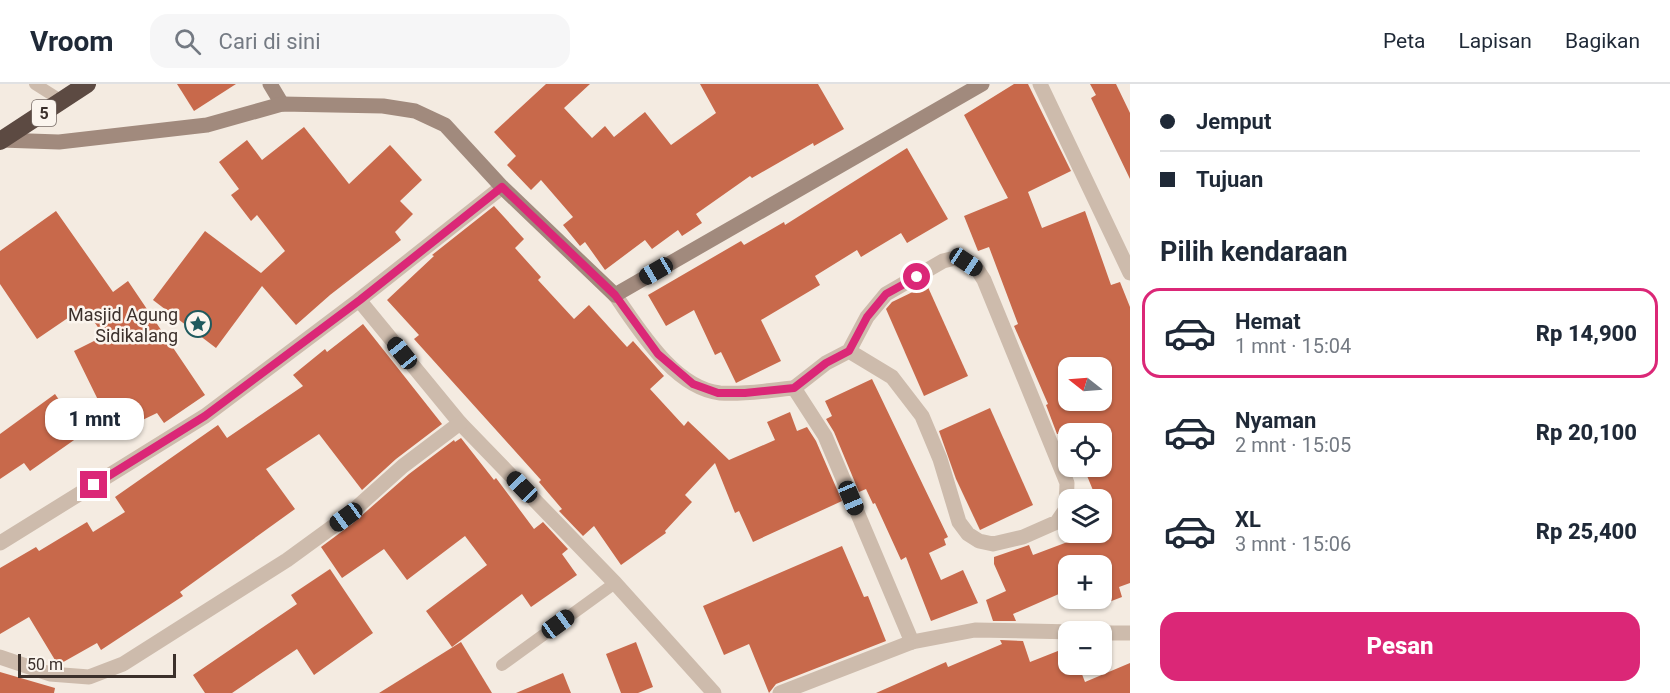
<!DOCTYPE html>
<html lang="id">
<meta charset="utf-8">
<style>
:root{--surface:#fff;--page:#f6f6f7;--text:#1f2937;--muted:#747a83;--line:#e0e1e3;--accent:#db2777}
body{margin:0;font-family:Roboto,sans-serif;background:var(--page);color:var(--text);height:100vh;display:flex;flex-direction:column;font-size:22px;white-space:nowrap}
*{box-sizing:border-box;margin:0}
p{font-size:20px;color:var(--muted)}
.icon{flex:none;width:33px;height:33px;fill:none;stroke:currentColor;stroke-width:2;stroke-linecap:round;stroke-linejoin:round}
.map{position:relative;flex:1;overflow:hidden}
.sheet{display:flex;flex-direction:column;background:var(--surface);width:540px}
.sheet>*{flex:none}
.hud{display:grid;align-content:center;height:132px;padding:0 30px;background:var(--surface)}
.needle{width:39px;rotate:287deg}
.controls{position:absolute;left:1058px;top:273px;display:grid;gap:12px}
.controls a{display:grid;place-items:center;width:54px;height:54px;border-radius:12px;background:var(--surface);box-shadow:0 2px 4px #0004;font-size:30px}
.scale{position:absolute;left:18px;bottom:15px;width:158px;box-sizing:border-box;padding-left:6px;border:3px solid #3b302b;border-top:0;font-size:16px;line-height:21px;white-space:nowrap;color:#3b302b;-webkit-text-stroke:4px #fbf5ee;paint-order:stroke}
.end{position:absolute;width:27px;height:27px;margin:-14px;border:8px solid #db2777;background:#fff;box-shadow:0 0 0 3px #fff}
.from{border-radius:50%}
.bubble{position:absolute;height:42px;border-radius:18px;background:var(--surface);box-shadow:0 2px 4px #0004;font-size:20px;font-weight:800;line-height:42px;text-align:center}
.car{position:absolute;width:18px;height:36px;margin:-18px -9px;border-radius:8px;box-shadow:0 0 4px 2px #0007;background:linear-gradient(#222 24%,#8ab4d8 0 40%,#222 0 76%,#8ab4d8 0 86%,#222 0)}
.hud b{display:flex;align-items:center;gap:21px;height:57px;font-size:22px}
.hud b+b{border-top:2px solid var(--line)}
.hud i{width:15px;height:15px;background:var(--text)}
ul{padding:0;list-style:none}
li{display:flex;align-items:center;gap:18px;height:90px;margin:0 12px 9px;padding:0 18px;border:3px solid transparent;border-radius:18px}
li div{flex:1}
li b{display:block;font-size:22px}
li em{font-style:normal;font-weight:800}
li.on{border-color:var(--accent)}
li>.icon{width:54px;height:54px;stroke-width:1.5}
h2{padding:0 30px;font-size:27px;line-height:72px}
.primary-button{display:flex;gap:12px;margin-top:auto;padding:12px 30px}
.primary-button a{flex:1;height:69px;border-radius:18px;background:var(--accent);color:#fff;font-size:24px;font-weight:800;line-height:69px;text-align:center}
header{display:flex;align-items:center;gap:36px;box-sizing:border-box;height:84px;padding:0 30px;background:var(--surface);border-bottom:2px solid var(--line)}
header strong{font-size:28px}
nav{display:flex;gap:33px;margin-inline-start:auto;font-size:21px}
.search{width:420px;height:54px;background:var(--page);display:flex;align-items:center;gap:15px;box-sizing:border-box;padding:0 21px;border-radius:18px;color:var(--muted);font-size:22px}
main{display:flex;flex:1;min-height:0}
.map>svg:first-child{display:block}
</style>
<header>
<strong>Vroom</strong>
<div class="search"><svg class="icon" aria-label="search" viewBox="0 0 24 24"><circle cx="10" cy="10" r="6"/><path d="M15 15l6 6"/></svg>Cari di sini</div>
<nav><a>Peta</a><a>Lapisan</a><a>Bagikan</a></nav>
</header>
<main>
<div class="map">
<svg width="1130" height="609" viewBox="0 0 1130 609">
<rect width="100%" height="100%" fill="#f4ebe1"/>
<g fill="#c8694b" fill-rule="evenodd">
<path d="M177 0H236L194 27Z"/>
<path d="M546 0H590L564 24 592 54 605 42 614 53 645 28 671 61 716 29 700 0H818L844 45 814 62 813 59 752 94 750 92 696 130 702 139 682 152 678 146 652 165 645 156 605 186 585 158 580 162 563 141 573 133 541 96 531 106 507 81 516 72 494 48Z"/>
<path d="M1014 0H1028L1071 87 1028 108 1042 144 1085 127 1111 201 1120 198 1130 223V499L1119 503 1122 513 1101 521V482H1068V506L1013 530 1016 537H993L986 516 1006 507 994 480V473L1029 461 1033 471 1094 448H1101V416H1097L1083 382H1101V350H1057L1046 321 1048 320 1014 242 1018 240 989 163 978 167 964 132 1008 114 964 31ZM1068 284H1101V316H1068Z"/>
<path d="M1090 0H1116L1130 29V95L1091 14 1096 11Z"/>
<path d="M304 43 349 100 390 61 422 96 400 117 413 130 395 148 401 156 330 211 296 241 262 202 216 264 153 216 205 147 261 189 285 167 257 131 251 137 231 111 239 105 219 78 247 56 262 76Z"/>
<path d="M907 64 948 135 907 159 901 149 861 173 857 166 815 192 820 201 761 236 781 277 736 299 721 268 715 271 694 226 666 242 648 211 741 157 744 161 784 138 785 141Z"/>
<path d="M494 122 524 155 515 164 541 193 538 196 574 235 589 221 627 263 633 257 664 292 650 305 684 342 688 337 729 376 775 356 767 338 790 328 797 347 807 343 816 357 842 417 753 458 739 427 735 429 715 379 685 411 692 418 665 447 666 449 621 481 594 442 583 452 559 427 562 425 539 398 541 396 414 255 419 251 387 216 434 172 432 171Z"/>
<path d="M56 127 113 208 128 197 205 311 164 339 157 329 101 356 94 342 30 387 24 379 0 395V350L55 310 73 336 101 322 74 267 104 252 84 223 37 255 0 200V167Z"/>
<path d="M927 201 968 292 924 312 886 225 892 218Z"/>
<path d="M363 240 442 340 396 375 362 406 319 350 266 385 295 425 180 508 183 512 101 566 97 559 58 581 29 533 0 550V484L36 463 39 467 87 438 93 448 125 428 115 413 218 341 227 354 303 302 293 291 325 265 327 268Z"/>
<path d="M872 295 948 453 944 455 946 461 929 469 941 496 963 486 978 519 931 537 906 473 901 476 875 419 873 420 866 405 859 408 834 348 826 335 832 332 825 317Z"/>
<path d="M990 324 1033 421 980 446 956 395 939 347Z"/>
<path d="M461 354 494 396 496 394 534 445 543 438 568 465 562 470 577 491 531 523 522 510 452 563 426 527 487 481 465 452 407 496 384 465 342 494 321 463 352 440 409 390 454 356 455 358Z"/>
<path d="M842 462 864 513 868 512 886 557 776 600 769 609 749 560 724 571 703 522Z"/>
<path d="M330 485 373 549 314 591 297 565 232 609H205L193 591 297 520 291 511Z"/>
<path d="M1000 556 1023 557 1030 578 1068 563V580H1078L1085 598 1130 579V609H876L946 578 948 583 1002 560Z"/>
<path d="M461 558 492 609H379Z"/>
<path d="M636 558 653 603 638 609H621L606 570Z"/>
<path d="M0 588 55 604 54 609H0Z"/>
<path d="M563 589 571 609H516Z"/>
</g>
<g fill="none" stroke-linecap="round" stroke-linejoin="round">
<g stroke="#cdbbac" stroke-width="12">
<path d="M35 0 62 17"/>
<path d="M502 581 615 499"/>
</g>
<g stroke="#cdbbac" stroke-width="15">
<path d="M1040 0 1130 189"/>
<path d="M615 211C639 245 674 304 720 309 745 311 770 306 794 304L825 352 912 558"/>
<path d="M359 216 460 339 615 499 714 609"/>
<path d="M794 304 826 279 849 267 892 293 922 332 940 375 959 438 968 450 979 457 993 460 1023 453 1057 438 1066 425 1067 399 984 196 977 185 955 174 943 177 886 210 867 233 849 267"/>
<path d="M0 459 205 332 359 216 502 103"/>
<path d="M1101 549H1130"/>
<path d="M0 573 50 590 89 593 123 580 287 476 346 433 403 382 460 339"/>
<path d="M780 609 912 558 975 546 1075 548"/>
</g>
<g stroke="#a18a7d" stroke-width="15">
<path d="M270 0 282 20"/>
<path d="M1 56 59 58 207 41 282 20 383 22 415 27 445 41 502 103 615 211 982 0"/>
</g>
<path stroke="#5c4a42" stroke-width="18" d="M0 57 87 0"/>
</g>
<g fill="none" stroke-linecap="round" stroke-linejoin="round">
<path stroke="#db2777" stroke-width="8" d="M94 401 205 332 360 216 502 103 615 211 658 270 693 300 718 309H745L794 304 826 279 849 267 867 233 886 210 917 193"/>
</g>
<defs>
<symbol id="sight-ring" viewBox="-11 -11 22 22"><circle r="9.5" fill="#fbf5ee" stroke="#1f5a5e" stroke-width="1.5"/><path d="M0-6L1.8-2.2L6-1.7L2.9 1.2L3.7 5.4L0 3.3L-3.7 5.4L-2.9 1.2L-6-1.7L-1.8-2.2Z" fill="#1f5a5e"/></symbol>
</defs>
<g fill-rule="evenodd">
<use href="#sight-ring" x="183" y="225" width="30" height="30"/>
</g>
<g text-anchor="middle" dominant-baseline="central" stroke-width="5" stroke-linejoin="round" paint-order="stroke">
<rect fill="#fbf5ee" stroke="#756b66" stroke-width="1.5" x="32" y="16" width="24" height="26" rx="4.5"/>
<g font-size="16" font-weight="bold" fill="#3b302b">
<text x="44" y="29">5</text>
</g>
<g font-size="18" fill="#3b302b" stroke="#fbf5ee" text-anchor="end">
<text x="178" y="230">Masjid Agung<tspan x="178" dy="21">Sidikalang</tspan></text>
</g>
</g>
</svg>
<div class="controls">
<a><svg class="needle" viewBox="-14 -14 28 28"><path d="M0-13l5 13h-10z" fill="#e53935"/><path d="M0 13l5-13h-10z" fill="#747a83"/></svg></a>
<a><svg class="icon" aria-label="locate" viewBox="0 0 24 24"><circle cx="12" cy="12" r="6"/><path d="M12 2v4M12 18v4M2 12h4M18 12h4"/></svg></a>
<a><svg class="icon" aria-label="layers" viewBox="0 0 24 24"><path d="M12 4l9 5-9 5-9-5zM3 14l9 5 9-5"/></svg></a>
<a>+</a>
<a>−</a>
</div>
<div class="scale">50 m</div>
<i class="end from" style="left:917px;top:193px"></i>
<i class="end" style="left:94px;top:401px"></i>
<div class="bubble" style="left:45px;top:314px;width:99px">1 mnt</div>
<i class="car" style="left:966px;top:178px;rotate:124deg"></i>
<i class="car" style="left:656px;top:187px;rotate:240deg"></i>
<i class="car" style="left:402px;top:269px;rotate:321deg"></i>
<i class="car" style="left:522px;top:403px;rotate:316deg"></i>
<i class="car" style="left:851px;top:414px;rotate:157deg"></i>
<i class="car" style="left:346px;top:433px;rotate:234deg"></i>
<i class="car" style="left:558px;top:540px;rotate:54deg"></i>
</div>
<section class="sheet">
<div class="hud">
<b><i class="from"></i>Jemput</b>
<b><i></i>Tujuan</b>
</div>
<h2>Pilih kendaraan</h2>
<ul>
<li class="on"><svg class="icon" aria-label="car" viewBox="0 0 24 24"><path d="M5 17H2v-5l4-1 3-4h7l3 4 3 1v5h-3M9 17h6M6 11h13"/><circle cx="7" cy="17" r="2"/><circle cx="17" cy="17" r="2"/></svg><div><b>Hemat</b><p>1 mnt · 15:04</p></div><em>Rp 14,900</em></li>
<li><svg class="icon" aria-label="car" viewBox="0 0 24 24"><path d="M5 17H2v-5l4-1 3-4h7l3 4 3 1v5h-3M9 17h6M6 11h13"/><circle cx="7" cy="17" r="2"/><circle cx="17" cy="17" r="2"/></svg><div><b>Nyaman</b><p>2 mnt · 15:05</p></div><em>Rp 20,100</em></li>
<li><svg class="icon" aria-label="car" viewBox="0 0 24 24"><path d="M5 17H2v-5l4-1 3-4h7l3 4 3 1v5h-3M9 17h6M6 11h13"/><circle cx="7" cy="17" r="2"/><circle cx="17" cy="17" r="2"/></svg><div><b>XL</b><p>3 mnt · 15:06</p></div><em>Rp 25,400</em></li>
</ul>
<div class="primary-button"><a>Pesan</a></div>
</section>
</main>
